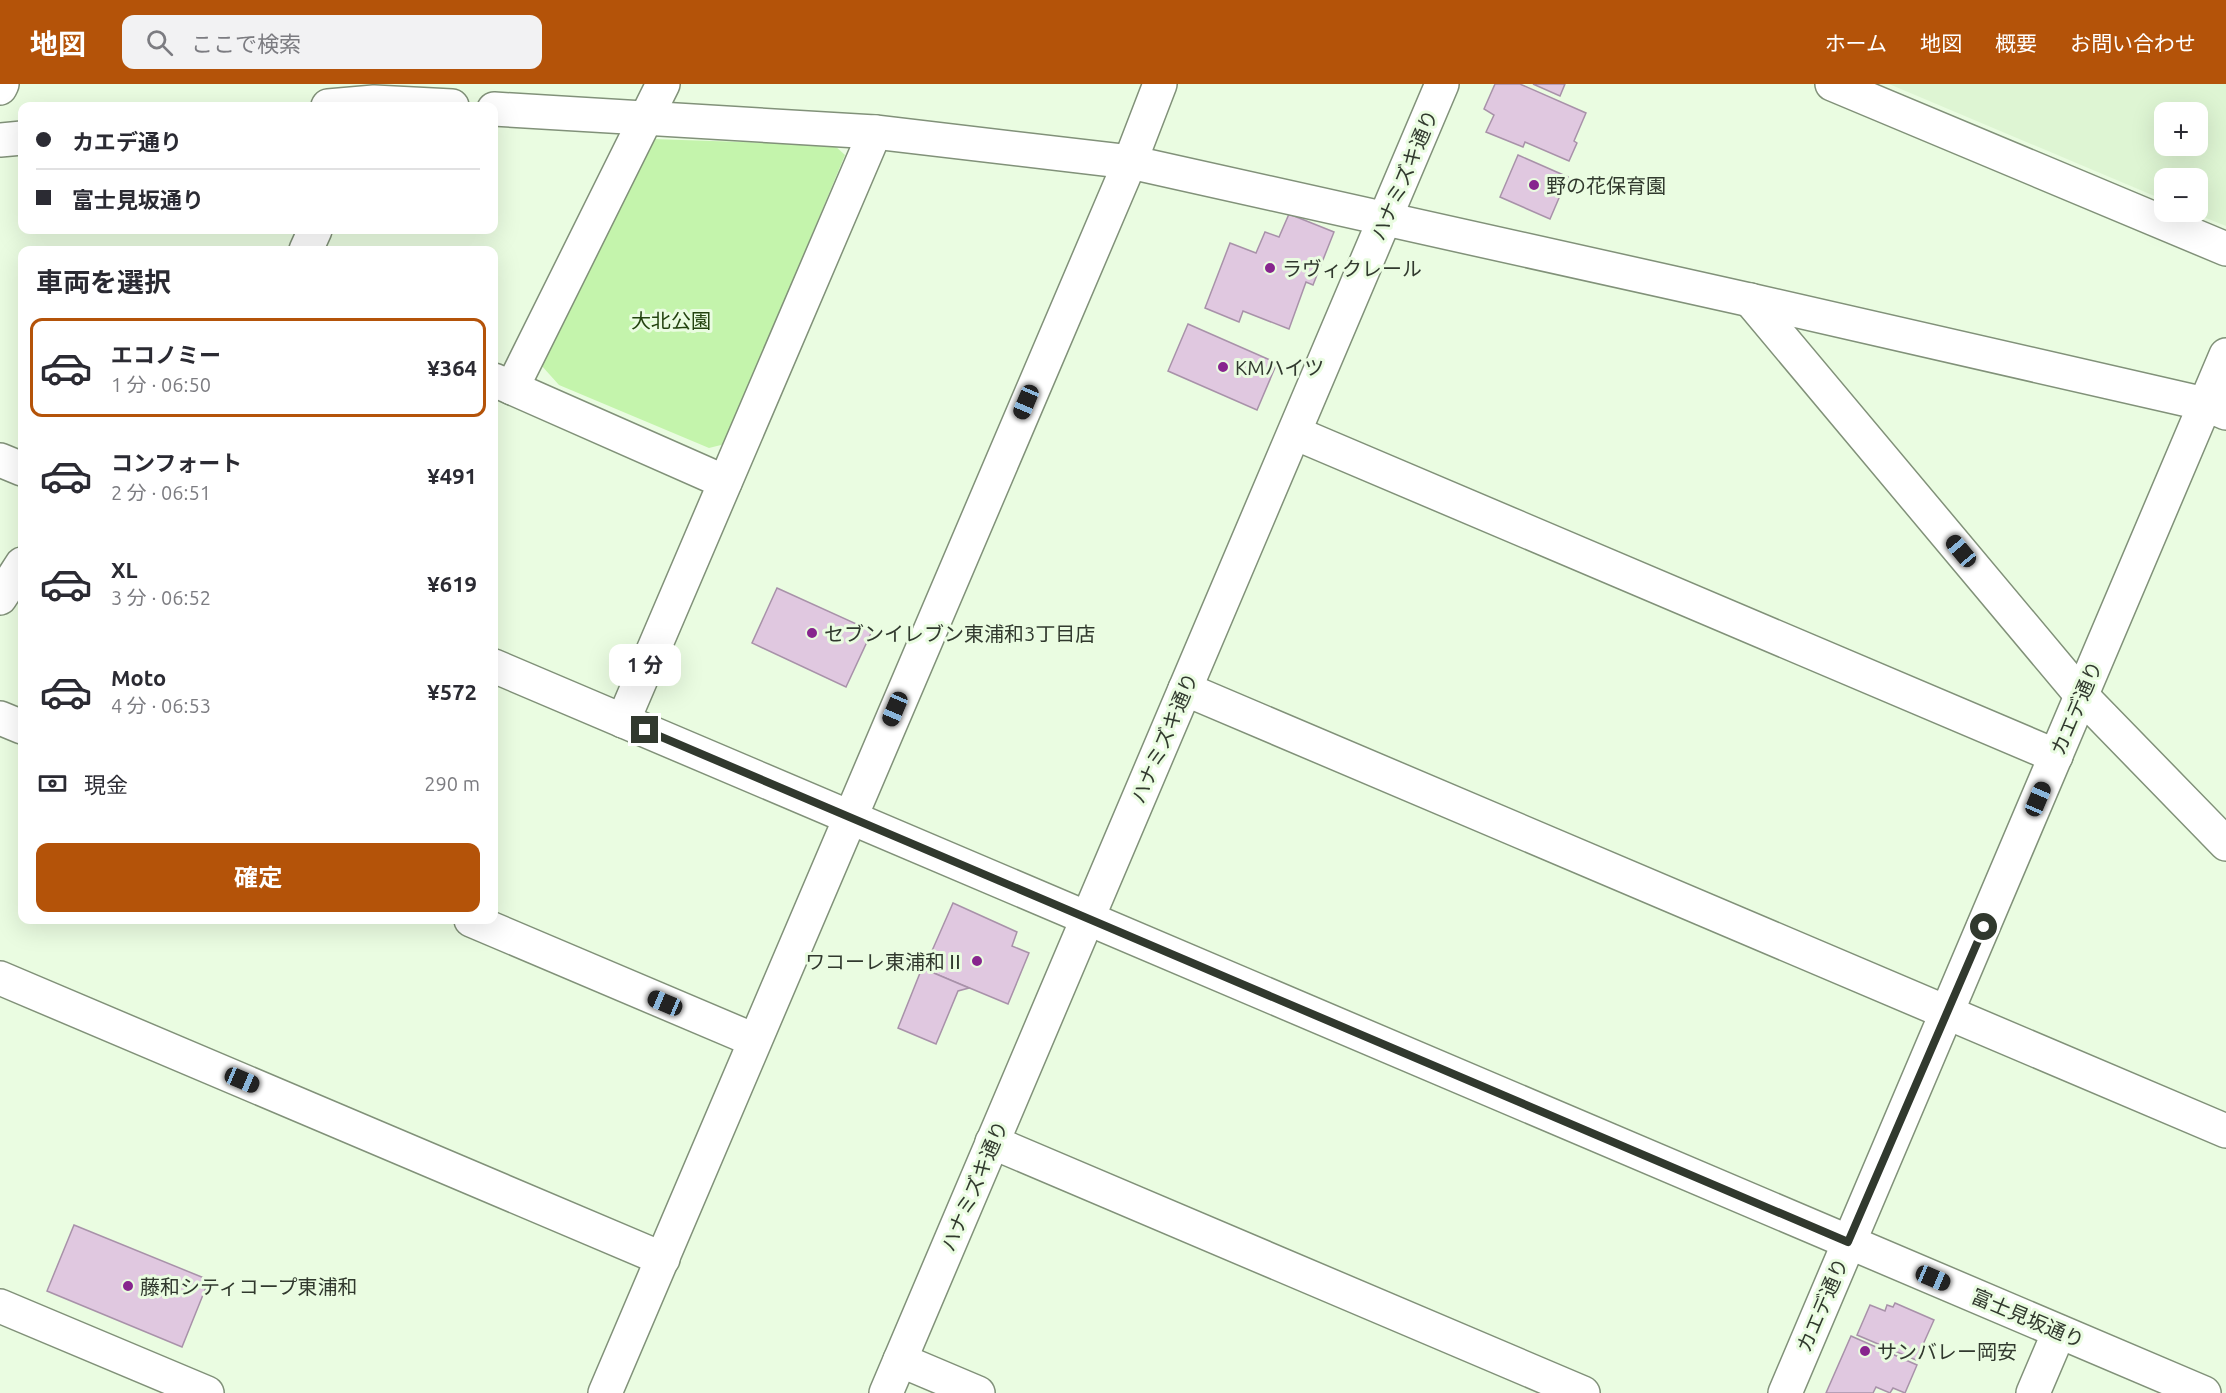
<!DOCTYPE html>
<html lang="ja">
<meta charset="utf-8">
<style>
:root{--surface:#fff;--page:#f2f2f3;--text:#2b2b33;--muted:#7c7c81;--line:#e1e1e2;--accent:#b45309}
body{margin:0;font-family:Ubuntu,"Noto Sans JP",sans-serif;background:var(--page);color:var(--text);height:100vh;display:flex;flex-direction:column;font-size:22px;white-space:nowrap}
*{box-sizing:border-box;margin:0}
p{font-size:20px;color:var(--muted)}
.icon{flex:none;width:33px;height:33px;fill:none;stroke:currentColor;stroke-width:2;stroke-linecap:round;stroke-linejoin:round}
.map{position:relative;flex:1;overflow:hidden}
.drawer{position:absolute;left:18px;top:162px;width:480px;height:678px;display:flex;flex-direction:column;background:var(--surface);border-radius:12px;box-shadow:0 6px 24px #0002}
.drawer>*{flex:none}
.banner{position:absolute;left:18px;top:18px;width:480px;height:132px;border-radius:12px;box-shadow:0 6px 24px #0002;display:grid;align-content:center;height:132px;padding:0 18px;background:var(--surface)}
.controls{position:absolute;left:2154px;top:18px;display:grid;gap:12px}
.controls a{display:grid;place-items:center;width:54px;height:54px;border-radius:12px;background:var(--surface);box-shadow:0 6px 24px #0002;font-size:30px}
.end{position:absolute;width:27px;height:27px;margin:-14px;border:8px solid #31392e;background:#fff;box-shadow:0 0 0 3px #fff}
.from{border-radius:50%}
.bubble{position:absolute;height:42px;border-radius:12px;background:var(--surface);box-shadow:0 6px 24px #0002;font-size:20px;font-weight:700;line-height:42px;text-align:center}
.car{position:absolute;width:18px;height:36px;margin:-18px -9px;border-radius:8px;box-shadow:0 0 4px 2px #0007;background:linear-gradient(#222 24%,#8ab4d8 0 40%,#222 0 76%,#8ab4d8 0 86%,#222 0)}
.banner b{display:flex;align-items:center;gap:21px;height:57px;font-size:22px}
.banner b+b{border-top:2px solid var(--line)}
.banner i{width:15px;height:15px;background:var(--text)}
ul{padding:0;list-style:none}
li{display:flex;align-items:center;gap:18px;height:99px;margin:0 12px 9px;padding:0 6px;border:3px solid transparent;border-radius:12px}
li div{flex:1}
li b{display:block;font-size:22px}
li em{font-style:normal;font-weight:700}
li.current{border-color:var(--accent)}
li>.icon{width:54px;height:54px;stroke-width:1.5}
h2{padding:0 18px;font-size:27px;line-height:72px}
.pay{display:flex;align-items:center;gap:15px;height:66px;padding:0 18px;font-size:22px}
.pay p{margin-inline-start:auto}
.action{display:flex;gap:12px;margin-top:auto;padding:12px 18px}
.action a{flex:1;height:69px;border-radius:12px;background:var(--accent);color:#fff;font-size:24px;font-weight:700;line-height:69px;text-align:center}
header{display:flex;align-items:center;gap:36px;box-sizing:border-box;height:84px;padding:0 30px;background:var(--accent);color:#fff}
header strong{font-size:28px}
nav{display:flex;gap:33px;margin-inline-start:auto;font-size:21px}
.search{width:420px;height:54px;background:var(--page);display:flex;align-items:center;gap:15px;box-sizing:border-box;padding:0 21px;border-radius:12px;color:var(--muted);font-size:22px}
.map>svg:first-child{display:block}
</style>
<header>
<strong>地図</strong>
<div class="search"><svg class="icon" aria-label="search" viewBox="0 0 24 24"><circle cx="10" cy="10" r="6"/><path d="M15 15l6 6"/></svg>ここで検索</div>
<nav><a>ホーム</a><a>地図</a><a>概要</a><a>お問い合わせ</a></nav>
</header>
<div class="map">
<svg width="2226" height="1309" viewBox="0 0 2226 1309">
<rect width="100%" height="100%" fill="#eafce1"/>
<path fill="#def5d3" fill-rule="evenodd" d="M1889 0H2226V142L2191 128H2198V94H2164V116ZM2164 28H2198V62H2164Z"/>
<path fill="#c4f4ac" d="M652 55 834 61 845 71 725 360 709 364 559 301 541 281Z"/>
<g fill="#e0c8e0" stroke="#a892a9" stroke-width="1.5">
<path d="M1495 0H1520L1586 29 1574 57 1577 59 1569 77 1525 58 1523 63 1486 48 1494 31 1484 25Z"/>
<path d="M1533 0H1565L1560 12Z"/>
<path d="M1518 71 1568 93 1550 135 1500 113Z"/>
<path d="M1289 130 1334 148 1313 201 1306 198 1289 245 1243 227 1239 238 1205 224 1230 159 1256 169 1265 148 1279 153Z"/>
<path d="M1188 240 1277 279 1257 326 1168 287Z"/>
<path d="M777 504 872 547 846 603 752 559Z"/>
<path d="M953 819 1017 848 1012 862 1029 869 1008 920 924 885Z"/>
<path d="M922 884 969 904 958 907 936 960 898 944Z"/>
<path d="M74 1141 209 1196 182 1263 47 1207Z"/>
<path d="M1895 1219 1934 1236 1916 1276 1857 1251 1870 1221 1885 1227 1887 1221 1893 1223Z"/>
<path d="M1851 1252 1917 1281 1905 1309 1893 1304 1890 1309 1876 1303 1873 1309H1826Z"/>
</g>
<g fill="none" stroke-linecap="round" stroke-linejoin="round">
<defs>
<g id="minor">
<path d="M1832 0 2226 165"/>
<path d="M0 4 2 0"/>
<path d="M328 22 374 18 452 22"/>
<path d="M494 25 875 48 1130 78 1750 216 2205 320 2226 329"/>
<path d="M0 56 22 54"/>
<path d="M306 166 315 146"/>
<path d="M1750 216 2081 611 2226 760"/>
<path d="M494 296 725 398"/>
<path d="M512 304 663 0"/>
<path d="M1295 349 2056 672"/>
<path d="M0 376 22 385"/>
<path d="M0 514 22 480"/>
<path d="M494 582 2204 1309"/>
<path d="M1185 605 2226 1047"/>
<path d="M0 634 22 643"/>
<path d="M623 637 875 48"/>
<path d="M471 836 754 956"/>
<path d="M0 894 663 1175"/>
<path d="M992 1058 1583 1309"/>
<path d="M0 1222 207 1309"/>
<path d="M900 1276 978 1309"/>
<path d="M605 1309 1130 78 1160 0"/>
<path d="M886 1309 1442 0"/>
<path d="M1785 1309 2226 271"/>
<path d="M2033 1309 2059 1248"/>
</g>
</defs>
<use href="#minor" stroke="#819179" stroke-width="36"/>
<use href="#minor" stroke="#fff" stroke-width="33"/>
</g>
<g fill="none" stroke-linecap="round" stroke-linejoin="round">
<path stroke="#31392e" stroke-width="8" d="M645 646 1848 1158 1984 843"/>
</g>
<g fill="#87258e" stroke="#eafce1" stroke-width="2">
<circle cx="1534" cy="101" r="6"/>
<circle cx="1270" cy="184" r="6"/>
<circle cx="1223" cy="283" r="6"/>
<circle cx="812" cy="549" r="6"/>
<circle cx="977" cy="877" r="6"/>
<circle cx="128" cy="1202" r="6"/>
<circle cx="1865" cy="1267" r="6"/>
</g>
<g text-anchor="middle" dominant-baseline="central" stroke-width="6" stroke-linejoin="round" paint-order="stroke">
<g font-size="20" fill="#31392e" stroke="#eafce1">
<text transform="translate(1404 91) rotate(-67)">ハナミズキ通り</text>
<text transform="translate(2076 624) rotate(-67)">カエデ通り</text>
<text transform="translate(1164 654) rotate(-67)">ハナミズキ通り</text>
<text transform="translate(974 1102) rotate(-67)">ハナミズキ通り</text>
<text transform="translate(1822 1221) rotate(-67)">カエデ通り</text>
<text transform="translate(2028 1234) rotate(23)">富士見坂通り</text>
</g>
<g font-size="20" fill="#31392e" stroke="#eafce1" text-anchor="start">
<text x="1546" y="101">野の花保育園</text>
<text x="1282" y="184">ラヴィクレール</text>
<text x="1235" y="283">KMハイツ</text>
<text x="824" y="549">セブンイレブン東浦和3丁目店</text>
<text x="965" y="877" text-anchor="end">ワコーレ東浦和Ⅱ</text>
<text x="140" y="1202">藤和シティコープ東浦和</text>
<text x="1877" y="1267">サンバレー岡安</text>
</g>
<g font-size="20" fill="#23430f" stroke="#eafce1">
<text x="671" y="236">大北公園</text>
</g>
</g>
</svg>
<div class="controls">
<a>+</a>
<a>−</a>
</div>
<i class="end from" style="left:1984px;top:843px"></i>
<i class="end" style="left:645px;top:646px"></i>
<div class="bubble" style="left:609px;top:560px;width:72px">1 分</div>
<i class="car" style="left:1026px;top:318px;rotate:203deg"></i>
<i class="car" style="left:1961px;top:467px;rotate:320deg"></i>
<i class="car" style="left:895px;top:625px;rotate:203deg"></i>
<i class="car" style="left:2038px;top:715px;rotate:23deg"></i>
<i class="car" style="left:665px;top:919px;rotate:293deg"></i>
<i class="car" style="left:242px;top:996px;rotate:113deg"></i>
<i class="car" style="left:1933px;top:1194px;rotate:113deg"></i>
<div class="banner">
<b><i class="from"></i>カエデ通り</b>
<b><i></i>富士見坂通り</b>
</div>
<section class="drawer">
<h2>車両を選択</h2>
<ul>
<li class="current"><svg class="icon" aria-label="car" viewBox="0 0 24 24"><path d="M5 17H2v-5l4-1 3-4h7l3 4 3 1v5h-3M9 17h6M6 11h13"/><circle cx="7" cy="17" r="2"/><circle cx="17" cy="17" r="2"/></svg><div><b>エコノミー</b><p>1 分 · 06:50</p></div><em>¥364</em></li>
<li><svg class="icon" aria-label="car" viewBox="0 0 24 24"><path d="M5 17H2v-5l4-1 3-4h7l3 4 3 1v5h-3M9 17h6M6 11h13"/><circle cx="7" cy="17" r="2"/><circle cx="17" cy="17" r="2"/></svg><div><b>コンフォート</b><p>2 分 · 06:51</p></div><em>¥491</em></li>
<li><svg class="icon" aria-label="car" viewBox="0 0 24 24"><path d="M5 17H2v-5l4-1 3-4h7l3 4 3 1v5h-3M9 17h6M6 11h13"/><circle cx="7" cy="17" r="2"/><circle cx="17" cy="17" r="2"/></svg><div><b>XL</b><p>3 分 · 06:52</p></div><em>¥619</em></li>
<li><svg class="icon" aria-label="car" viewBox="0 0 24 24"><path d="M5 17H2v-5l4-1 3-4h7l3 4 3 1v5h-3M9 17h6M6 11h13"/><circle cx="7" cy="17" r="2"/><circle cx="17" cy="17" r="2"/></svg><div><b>Moto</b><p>4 分 · 06:53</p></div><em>¥572</em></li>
</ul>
<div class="pay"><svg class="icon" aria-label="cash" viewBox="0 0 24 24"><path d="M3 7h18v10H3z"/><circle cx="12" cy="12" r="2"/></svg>現金<p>290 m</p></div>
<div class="action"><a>確定</a></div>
</section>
</div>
